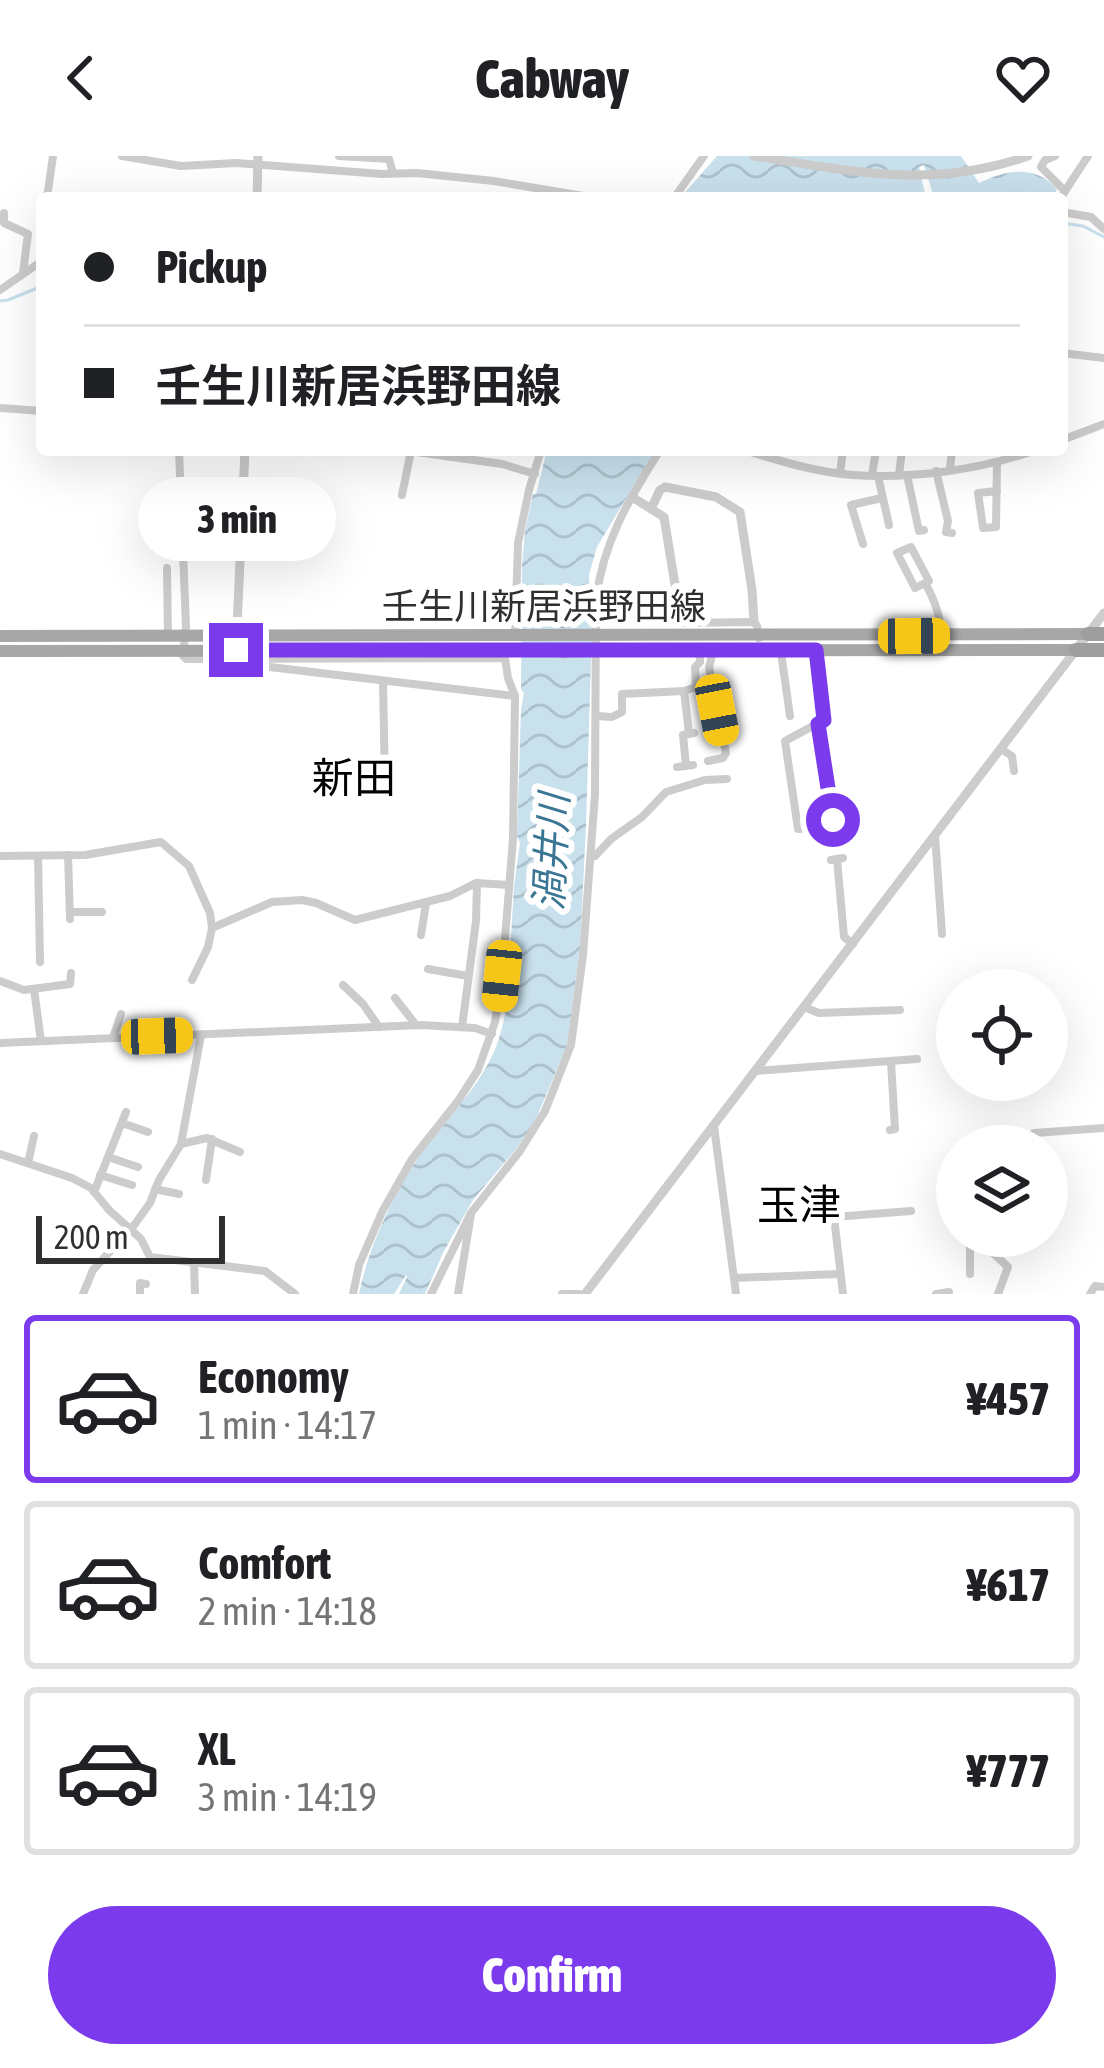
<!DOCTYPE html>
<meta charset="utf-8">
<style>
:root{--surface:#fff;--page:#f2f2f2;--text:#202124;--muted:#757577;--line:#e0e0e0;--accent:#7c3aed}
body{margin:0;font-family:"Asap Condensed","Noto Sans JP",sans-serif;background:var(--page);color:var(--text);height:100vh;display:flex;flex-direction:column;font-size:45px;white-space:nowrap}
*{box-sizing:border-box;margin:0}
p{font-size:39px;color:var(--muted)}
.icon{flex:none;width:66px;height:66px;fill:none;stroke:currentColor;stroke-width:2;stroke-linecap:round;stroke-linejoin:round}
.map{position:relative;height:1138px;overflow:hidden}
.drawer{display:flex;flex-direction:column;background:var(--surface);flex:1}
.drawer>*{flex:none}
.hud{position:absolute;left:36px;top:36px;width:1032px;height:264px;border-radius:12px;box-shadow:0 12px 48px #0002;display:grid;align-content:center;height:264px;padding:0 48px;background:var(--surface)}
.tools{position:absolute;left:936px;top:813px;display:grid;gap:24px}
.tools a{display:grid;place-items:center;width:132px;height:132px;border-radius:50%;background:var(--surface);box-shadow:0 12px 48px #0002;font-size:60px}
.scale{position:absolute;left:36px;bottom:30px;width:189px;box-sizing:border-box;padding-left:12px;border:6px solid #2f2f2f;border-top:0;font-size:33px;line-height:42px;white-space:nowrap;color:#2f2f2f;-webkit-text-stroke:9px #fff;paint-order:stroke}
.end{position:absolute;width:54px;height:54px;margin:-27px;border:15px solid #7c3aed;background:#fff;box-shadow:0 0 0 6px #fff}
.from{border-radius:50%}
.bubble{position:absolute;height:84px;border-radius:42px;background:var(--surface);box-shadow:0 12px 48px #0002;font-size:39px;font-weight:800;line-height:84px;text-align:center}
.car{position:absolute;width:36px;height:72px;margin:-36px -18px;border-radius:15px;box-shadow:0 0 9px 3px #0007;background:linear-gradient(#f5c518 24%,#345 0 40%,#f5c518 0 76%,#345 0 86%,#f5c518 0)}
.hud b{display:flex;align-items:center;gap:42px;height:114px;font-size:45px}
.hud b+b{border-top:3px solid var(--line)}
.hud i{width:30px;height:30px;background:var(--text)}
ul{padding:21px 0 0;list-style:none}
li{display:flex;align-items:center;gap:36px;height:168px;margin:0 24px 18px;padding:0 24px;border:6px solid var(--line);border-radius:12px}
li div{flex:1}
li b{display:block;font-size:45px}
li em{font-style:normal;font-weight:800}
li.selected{border-color:var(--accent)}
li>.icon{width:108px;height:108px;stroke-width:1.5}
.cta{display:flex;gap:24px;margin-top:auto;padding:24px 48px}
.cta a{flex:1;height:138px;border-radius:72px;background:var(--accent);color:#fff;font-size:48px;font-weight:800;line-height:138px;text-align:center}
header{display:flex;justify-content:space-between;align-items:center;height:156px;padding:0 48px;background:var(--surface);font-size:54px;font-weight:800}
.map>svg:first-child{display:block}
</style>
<header><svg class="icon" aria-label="back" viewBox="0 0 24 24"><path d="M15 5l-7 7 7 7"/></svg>Cabway<svg class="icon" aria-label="heart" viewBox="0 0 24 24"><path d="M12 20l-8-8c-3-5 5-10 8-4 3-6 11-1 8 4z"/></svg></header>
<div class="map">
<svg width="1104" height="1138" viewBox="0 0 1104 1138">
<defs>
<pattern id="water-waves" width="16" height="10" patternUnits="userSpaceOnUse" patternTransform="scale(3)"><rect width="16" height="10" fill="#c9e1ed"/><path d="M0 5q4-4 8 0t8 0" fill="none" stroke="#adc1cc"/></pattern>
</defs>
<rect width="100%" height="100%" fill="#fff"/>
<g fill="url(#water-waves)">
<path d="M717 0H961L979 27C1006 14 1035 8 1057 33L1053 42H934L924 9 919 11 926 42H680Z"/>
<path d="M547 294H655L597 391 589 419 592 471 586 670 580 792 567 889 536 963 516 993 473 1044 444 1095 425 1138H399L407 1121 406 1119 394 1138H359C368 1093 392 1041 418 1002 442 968 469 943 489 906 501 884 505 859 510 834L508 832 514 730 520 687 517 680 521 553 524 537 521 533 522 409 525 375 533 338H536Z"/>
</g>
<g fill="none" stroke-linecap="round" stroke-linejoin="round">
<g stroke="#c9e1ed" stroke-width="3">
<path d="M1062 67 1083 70 1104 81"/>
<path d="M0 145 8 144 42 130"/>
</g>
<g stroke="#ccc" stroke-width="8">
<path d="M122 0 181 10 236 7 382 18 417 17 494 25 595 42"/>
<path d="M339 0 389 3 393 17"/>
<path d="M1055 0 1045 4 1041 11 1065 35 1061 42"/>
<path d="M1065 35 1088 0"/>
<path d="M47 42 53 0"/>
<path d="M674 42 704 0"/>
<path d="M1062 56 1091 61 1104 73"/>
<path d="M4 57V67L28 78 23 117"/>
<path d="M41 90 42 80"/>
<path d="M0 134 42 105"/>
<path d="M1062 197 1104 202"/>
<path d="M0 252 42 255"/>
<path d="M1062 284 1104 268"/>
<path d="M179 294 186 471 183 500 186 503 505 502 508 522 515 540 513 683 502 820 495 866 478 914 458 945 412 1003 382 1056 359 1109 353 1138"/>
<path d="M402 294 502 308 535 318"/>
<path d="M744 294C779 305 816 316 852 319 912 323 980 314 1036 294"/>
<path d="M997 306 996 371 983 372 978 337 997 335"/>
<path d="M950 313 952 294"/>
<path d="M936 315 948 365 946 376 952 377"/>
<path d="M840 317 843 294"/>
<path d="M872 319 876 294"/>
<path d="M899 319 902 294"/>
<path d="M907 319 919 375 924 374"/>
<path d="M878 320 889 369"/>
<path d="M402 339 411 295"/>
<path d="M863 388 851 349 882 342"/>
<path d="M167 412 168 481"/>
<path d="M925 427 929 425 911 391 897 397 915 432 925 427C934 443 941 460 941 478"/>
<path d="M676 435 675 461 681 467 754 466 757 470 759 482"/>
<path d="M515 481 518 387 529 334 541 294"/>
<path d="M781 496 790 560"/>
<path d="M817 496 824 564 785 585 798 673 830 671 833 665 818 568"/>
<path d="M236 507 515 540"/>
<path d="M383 525 385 630"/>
<path d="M684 535 689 578"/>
<path d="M596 560 612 561 622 556V538L684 535 696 531 695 511 700 506V496"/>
<path d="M1001 593 1012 600 1014 615"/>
<path d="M708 605 723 602 726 597 709 511 713 496"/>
<path d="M686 610 683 579 694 577"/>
<path d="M677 611 693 609"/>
<path d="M935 679 942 778"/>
<path d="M68 699 70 763"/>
<path d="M0 700 85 699 161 686 189 710 210 757 212 772 208 791 192 824"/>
<path d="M38 700 40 806"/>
<path d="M595 700 611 683 642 661 666 636 705 624 727 623"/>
<path d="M837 703 844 781 853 788"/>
<path d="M831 704 843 702"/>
<path d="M70 756H102"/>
<path d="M212 772 272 746 302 744 316 747 355 764 450 740 476 727 509 729"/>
<path d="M421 779 426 747"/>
<path d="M428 813 468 820"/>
<path d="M0 825 24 834 70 828 71 817"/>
<path d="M343 829 363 848 379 871"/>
<path d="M34 833 41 885"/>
<path d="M395 842 416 869"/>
<path d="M804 851 819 857 900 854"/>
<path d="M462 871 476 765 477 727"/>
<path d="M113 882 121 858"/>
<path d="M0 887 421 869 475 872 492 878"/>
<path d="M755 915 917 903"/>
<path d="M122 967 148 976"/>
<path d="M714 970 736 1138"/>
<path d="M890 974 895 973 891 906"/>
<path d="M1034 977 1104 972"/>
<path d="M181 988 207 982 240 996"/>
<path d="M0 998 72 1022 91 1032 109 1054 141 1083 150 1101 265 1115 295 1138"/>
<path d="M108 1001 138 1011"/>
<path d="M28 1007 34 980"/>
<path d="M100 1019 132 1029"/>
<path d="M206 1024 212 983"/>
<path d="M155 1033 179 1038"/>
<path d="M94 1036 126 956"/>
<path d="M991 1080V1095L1008 1111 998 1138"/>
<path d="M194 1106 195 1138"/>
<path d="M970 1118V1088L1019 1090"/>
<path d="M734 1122 840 1118"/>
<path d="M83 1138 93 1114 135 1068 150 1047 159 1024 181 988 201 879"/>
<path d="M140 1138V1127L146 1128"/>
<path d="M431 1138 471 1057 520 995 545 955 571 889 583 799 595 638 596 444C603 386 629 343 660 294"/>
<path d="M458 1138 471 1058"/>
<path d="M562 1138H579"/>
<path d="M843 1138 834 1061 911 1055"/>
<path d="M936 1138 949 1136"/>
<path d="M1090 1138 1095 1130 1104 1131"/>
</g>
<g stroke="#ccc" stroke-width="9">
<path d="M754 0C852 15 931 34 1028 0"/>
<path d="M257 42 258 0"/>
<path d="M632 341 664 361 676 435"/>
<path d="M651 353 660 334 665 331 716 341 740 356 752 434 754 466"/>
<path d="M236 494 245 294"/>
<path d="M585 1138 1104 457"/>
</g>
<g stroke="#a7a7a7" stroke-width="12">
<path d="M0 480 1088 478"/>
<path d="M0 495 1076 494"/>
</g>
<g stroke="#9e9e9e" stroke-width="14">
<path d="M1088 478H1104"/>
<path d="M1076 494H1104"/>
</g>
</g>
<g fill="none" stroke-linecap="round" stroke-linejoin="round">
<path stroke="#7c3aed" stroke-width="15" d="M236 494H816L824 564 818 568 833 664"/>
</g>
<g text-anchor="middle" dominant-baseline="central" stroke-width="12" stroke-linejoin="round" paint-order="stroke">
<g font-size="36" fill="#2f2f2f" stroke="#fff">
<text x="544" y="450">壬生川新居浜野田線</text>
</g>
<g font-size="39" font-style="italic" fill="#3a7694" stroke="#fff">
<text transform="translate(551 696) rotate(-87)">渦井川</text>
</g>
<g font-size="42" fill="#000" stroke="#fff">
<text x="354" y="622">新田</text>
<text x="799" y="1049">玉津</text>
</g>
</g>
</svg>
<div class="tools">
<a><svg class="icon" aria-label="locate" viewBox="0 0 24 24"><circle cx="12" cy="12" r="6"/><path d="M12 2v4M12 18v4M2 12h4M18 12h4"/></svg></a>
<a><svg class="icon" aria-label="layers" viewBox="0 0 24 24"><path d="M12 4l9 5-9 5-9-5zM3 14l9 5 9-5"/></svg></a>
</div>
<div class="scale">200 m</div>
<i class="end from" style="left:833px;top:664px"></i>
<i class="end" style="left:236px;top:494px"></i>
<div class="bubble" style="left:138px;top:321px;width:198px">3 min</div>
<i class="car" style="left:914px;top:480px;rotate:89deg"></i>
<i class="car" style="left:717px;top:554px;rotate:169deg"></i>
<i class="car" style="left:502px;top:820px;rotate:186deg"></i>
<i class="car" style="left:157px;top:880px;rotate:88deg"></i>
<div class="hud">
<b><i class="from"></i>Pickup</b>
<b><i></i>壬生川新居浜野田線</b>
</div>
</div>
<section class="drawer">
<ul>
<li class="selected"><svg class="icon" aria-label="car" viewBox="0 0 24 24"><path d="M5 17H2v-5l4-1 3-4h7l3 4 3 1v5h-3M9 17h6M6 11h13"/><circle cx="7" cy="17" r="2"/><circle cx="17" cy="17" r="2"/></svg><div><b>Economy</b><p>1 min · 14:17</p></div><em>¥457</em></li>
<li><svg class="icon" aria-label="car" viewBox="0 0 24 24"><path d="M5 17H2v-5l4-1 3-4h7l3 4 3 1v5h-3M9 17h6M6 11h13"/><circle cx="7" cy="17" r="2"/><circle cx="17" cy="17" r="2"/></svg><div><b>Comfort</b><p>2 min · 14:18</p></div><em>¥617</em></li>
<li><svg class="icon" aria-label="car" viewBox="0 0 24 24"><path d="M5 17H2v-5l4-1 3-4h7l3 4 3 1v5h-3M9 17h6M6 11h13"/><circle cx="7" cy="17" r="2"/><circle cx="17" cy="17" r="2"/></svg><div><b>XL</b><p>3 min · 14:19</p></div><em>¥777</em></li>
</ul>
<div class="cta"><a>Confirm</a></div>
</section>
